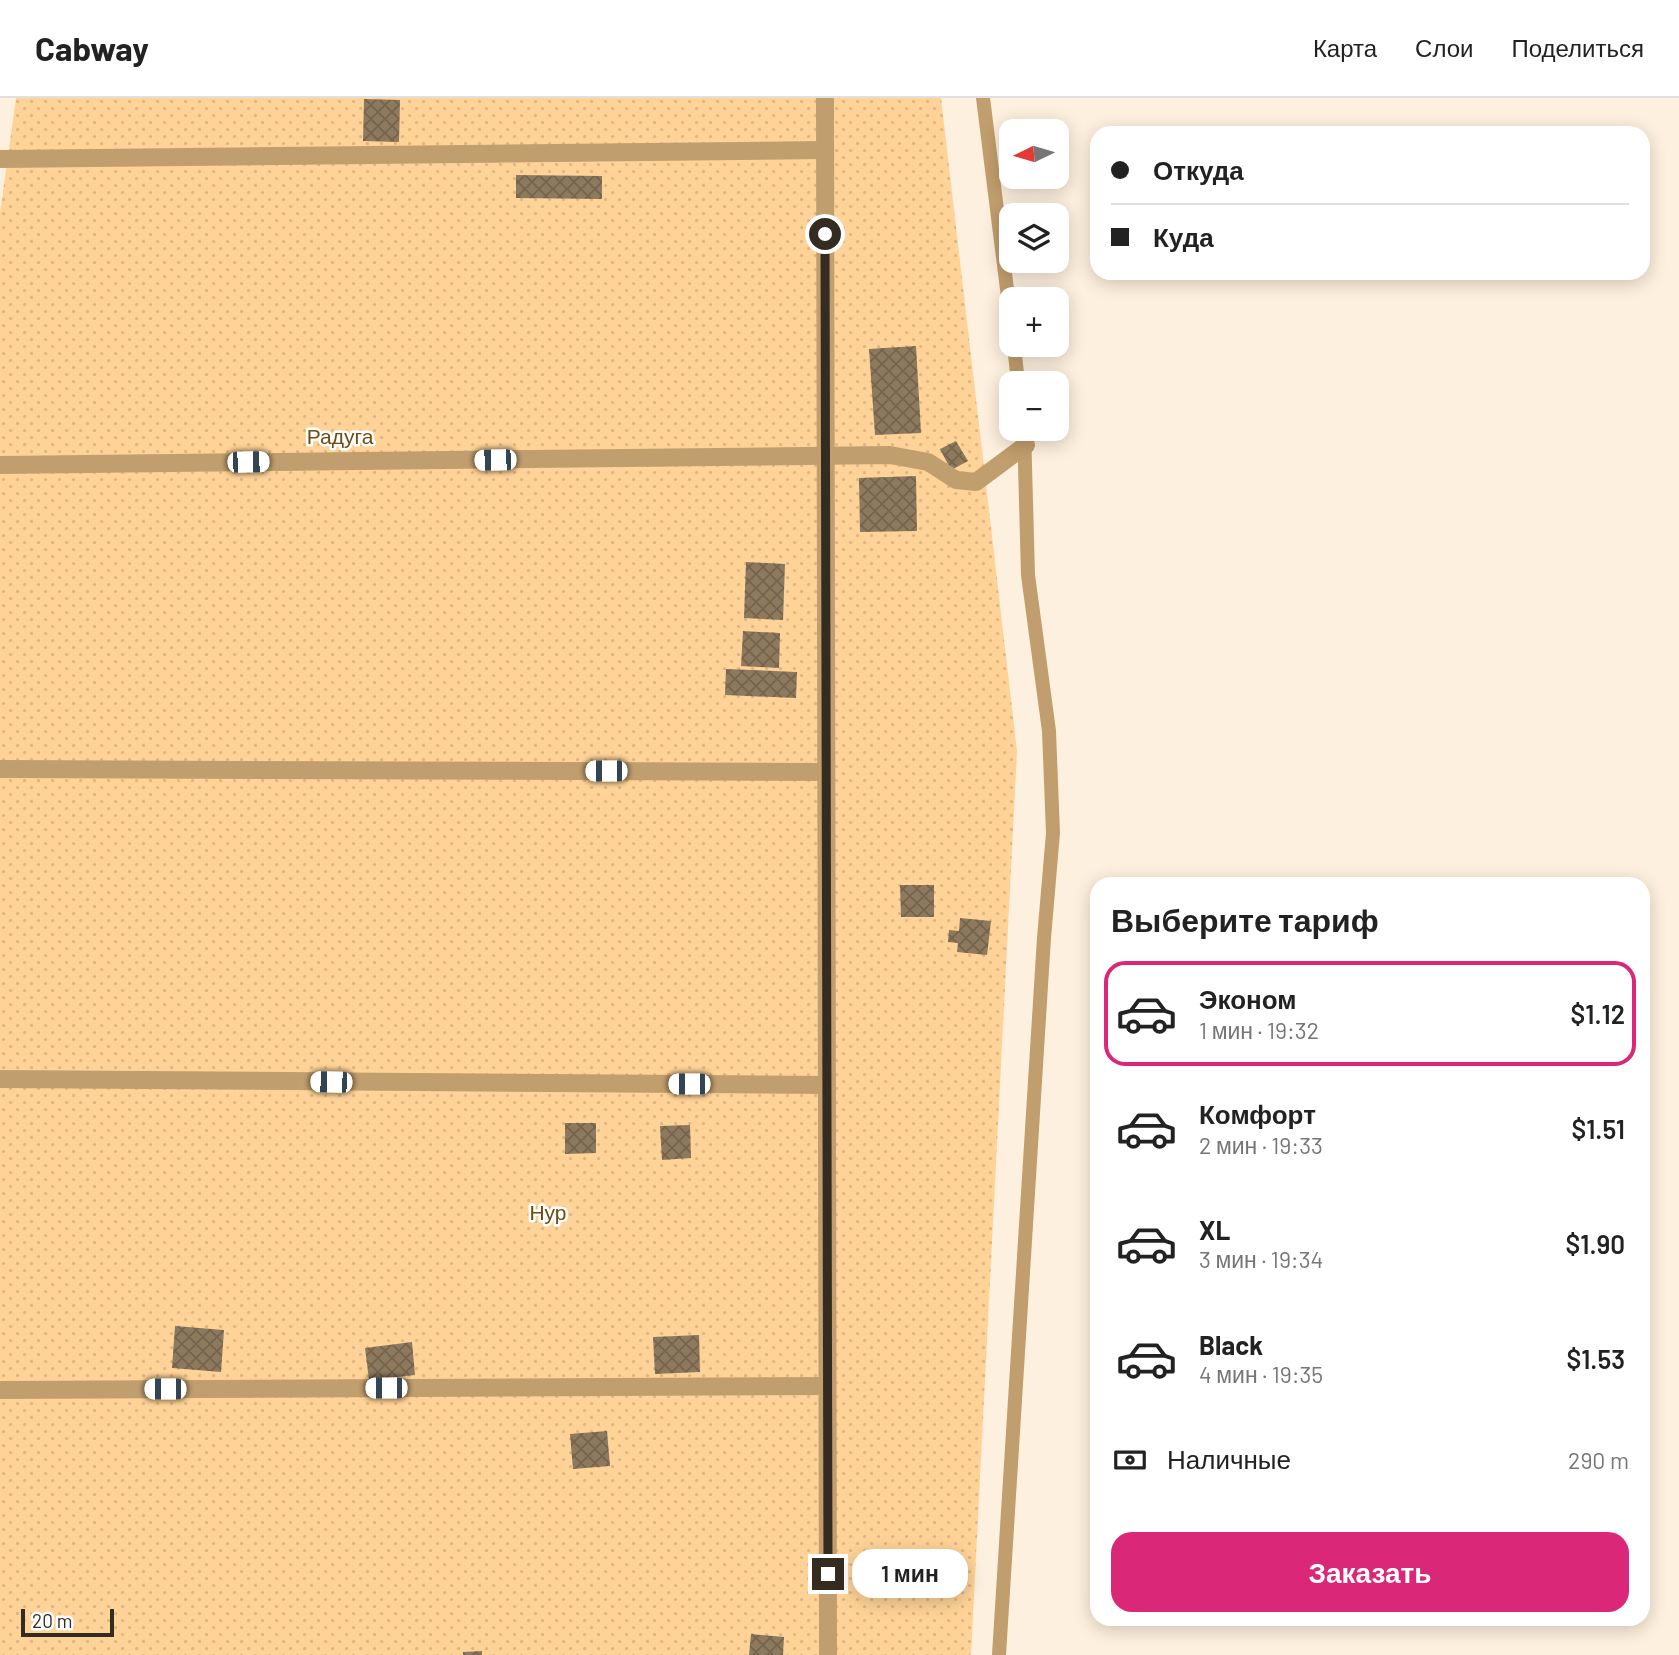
<!DOCTYPE html>
<html lang="ru">
<meta charset="utf-8">
<style>
:root{--surface:#fff;--page:#f6f6f6;--text:#222;--muted:#767676;--line:#e0e0e0;--accent:#db2777}
body{margin:0;font-family:Barlow,sans-serif;background:var(--page);color:var(--text);height:100vh;display:flex;flex-direction:column;font-size:26px;white-space:nowrap}
*{box-sizing:border-box;margin:0}
p{font-size:23px;color:var(--muted)}
.icon{flex:none;width:38px;height:38px;fill:none;stroke:currentColor;stroke-width:2;stroke-linecap:round;stroke-linejoin:round}
.map{position:relative;flex:1;overflow:hidden}
.drawer{position:absolute;left:1090px;top:779px;width:560px;height:749px;display:flex;flex-direction:column;background:var(--surface);border-radius:21px;box-shadow:0 4px 18px #0003}
.drawer>*{flex:none}
.banner{position:absolute;left:1090px;top:28px;width:560px;height:154px;border-radius:21px;box-shadow:0 4px 18px #0003;display:grid;align-content:center;height:154px;padding:0 21px;background:var(--surface)}
.needle{width:46px;rotate:265deg}
.buttons{position:absolute;left:999px;top:21px;display:grid;gap:14px}
.buttons a{display:grid;place-items:center;width:70px;height:70px;border-radius:14px;background:var(--surface);box-shadow:0 4px 18px #0003;font-size:35px}
.scale{position:absolute;left:21px;bottom:18px;width:93px;box-sizing:border-box;padding-left:7px;border:4px solid #352c21;border-top:0;font-size:19px;line-height:24px;white-space:nowrap;color:#352c21;-webkit-text-stroke:5px #fff;paint-order:stroke}
.end{position:absolute;width:32px;height:32px;margin:-16px;border:9px solid #352c21;background:#fff;box-shadow:0 0 0 4px #fff}
.from{border-radius:50%}
.bubble{position:absolute;height:49px;border-radius:21px;background:var(--surface);box-shadow:0 4px 18px #0003;font-size:23px;font-weight:600;line-height:49px;text-align:center}
.car{position:absolute;width:21px;height:42px;margin:-21px -10px;border-radius:9px;box-shadow:0 0 5px 2px #0007;background:linear-gradient(#fff 24%,#345 0 40%,#fff 0 76%,#345 0 86%,#fff 0)}
.banner b{display:flex;align-items:center;gap:24px;height:66px;font-size:26px}
.banner b+b{border-top:2px solid var(--line)}
.banner i{width:18px;height:18px;background:var(--text)}
ul{padding:0;list-style:none}
li{display:flex;align-items:center;gap:21px;height:105px;margin:0 14px 10px;padding:0 7px;border:4px solid transparent;border-radius:21px}
li div{flex:1}
li b{display:block;font-size:26px}
li em{font-style:normal;font-weight:600}
li.active{border-color:var(--accent)}
li>.icon{width:63px;height:63px;stroke-width:1.5}
h2{padding:0 21px;font-size:32px;line-height:84px}
.pay{display:flex;align-items:center;gap:18px;height:77px;padding:0 21px;font-size:26px}
.pay p{margin-inline-start:auto}
.primary-button{display:flex;gap:14px;margin-top:auto;padding:14px 21px}
.primary-button a{flex:1;height:80px;border-radius:21px;background:var(--accent);color:#fff;font-size:28px;font-weight:600;line-height:80px;text-align:center}
header{display:flex;align-items:center;gap:42px;box-sizing:border-box;height:98px;padding:0 35px;background:var(--surface);border-bottom:2px solid var(--line)}
header strong{font-size:33px}
nav{display:flex;gap:38px;margin-inline-start:auto;font-size:24px}
.map>svg:first-child{display:block}
</style>
<header>
<strong>Cabway</strong>
<nav><a>Карта</a><a>Слои</a><a>Поделиться</a></nav>
</header>
<div class="map">
<svg width="1679" height="1557" viewBox="0 0 1679 1557">
<defs>
<pattern id="garden-dots" width="8" height="8" patternUnits="userSpaceOnUse" patternTransform="scale(1.75)"><rect width="8" height="8" fill="#ffd397"/><path d="M2 2h.1M6 6h.1" fill="none" stroke="#dbb582" stroke-width="1.8" stroke-linecap="round"/></pattern>
<pattern id="building-cross-hatch" width="8" height="8" patternUnits="userSpaceOnUse" patternTransform="scale(1.75)"><rect width="8" height="8" fill="#8d795e"/><path d="M0 0l8 8M0 8l8-8" fill="none" stroke="#74634d"/></pattern>
</defs>
<rect width="100%" height="100%" fill="#fef0de"/>
<path fill="url(#garden-dots)" d="M16 0H941L1017 653 971 1557H0V115Z"/>
<g fill="url(#building-cross-hatch)">
<path d="M364 1 400 2 399 44 363 43Z"/>
<path d="M516 77 602 78V101L516 100Z"/>
<path d="M916 248 921 335 875 337 869 251Z"/>
<path d="M956 343 968 363 951 372 940 351Z"/>
<path d="M916 378 917 433 860 434 859 380Z"/>
<path d="M746 464 785 466 783 522 744 520Z"/>
<path d="M743 533 780 535 779 570 741 568Z"/>
<path d="M726 571 797 574 796 600 725 597Z"/>
<path d="M900 787H934V819H901Z"/>
<path d="M960 820 991 823 987 857 957 854 958 845 948 844 949 832 959 833Z"/>
<path d="M565 1025H596V1055L565 1056Z"/>
<path d="M690 1027 691 1060 662 1062 660 1028Z"/>
<path d="M175 1228 224 1232 221 1274 172 1270Z"/>
<path d="M699 1237 700 1274 655 1276 653 1239Z"/>
<path d="M412 1244 415 1277 369 1282 365 1250Z"/>
<path d="M607 1333 610 1368 573 1371 570 1336Z"/>
<path d="M751 1536 784 1539 783 1557H749Z"/>
<path d="M482 1553V1557H463V1554Z"/>
</g>
<g fill="none" stroke-linecap="round" stroke-linejoin="round">
<g stroke="#c19e6d" stroke-width="14">
<path d="M983 0 1012 231"/>
<path d="M1014 247 1018 285"/>
<path d="M999 1557 1044 840 1053 735 1049 633 1028 477 1024 331"/>
</g>
<g stroke="#c19e6d" stroke-width="18">
<path d="M825 0 828 1557"/>
<path d="M0 61 825 52"/>
<path d="M0 367 890 357 928 364 956 382 976 384 1026 347"/>
<path d="M0 671 826 674"/>
<path d="M0 981 826 987"/>
<path d="M0 1292 827 1288"/>
</g>
</g>
<g fill="none" stroke-linecap="round" stroke-linejoin="round">
<path stroke="#352c21" stroke-width="9" d="M825 136 828 1476"/>
</g>
<g text-anchor="middle" dominant-baseline="central" stroke-width="5" stroke-linejoin="round" paint-order="stroke">
<g font-size="21" fill="#6e4b11" stroke="#fff">
<text x="340" y="337">Радуга</text>
<text x="548" y="1113">Нур</text>
</g>
</g>
</svg>
<div class="buttons">
<a><svg class="needle" viewBox="-14 -14 28 28"><path d="M0-13l5 13h-10z" fill="#e53935"/><path d="M0 13l5-13h-10z" fill="#767676"/></svg></a>
<a><svg class="icon" aria-label="layers" viewBox="0 0 24 24"><path d="M12 4l9 5-9 5-9-5zM3 14l9 5 9-5"/></svg></a>
<a>+</a>
<a>−</a>
</div>
<div class="scale">20 m</div>
<i class="end from" style="left:825px;top:136px"></i>
<i class="end" style="left:828px;top:1476px"></i>
<div class="bubble" style="left:852px;top:1451px;width:116px">1 мин</div>
<i class="car" style="left:495px;top:362px;rotate:269deg"></i>
<i class="car" style="left:248px;top:364px;rotate:89deg"></i>
<i class="car" style="left:606px;top:673px;rotate:270deg"></i>
<i class="car" style="left:331px;top:984px;rotate:271deg"></i>
<i class="car" style="left:689px;top:986px;rotate:270deg"></i>
<i class="car" style="left:386px;top:1290px;rotate:270deg"></i>
<i class="car" style="left:165px;top:1291px;rotate:270deg"></i>
<div class="banner">
<b><i class="from"></i>Откуда</b>
<b><i></i>Куда</b>
</div>
<section class="drawer">
<h2>Выберите тариф</h2>
<ul>
<li class="active"><svg class="icon" aria-label="car" viewBox="0 0 24 24"><path d="M5 17H2v-5l4-1 3-4h7l3 4 3 1v5h-3M9 17h6M6 11h13"/><circle cx="7" cy="17" r="2"/><circle cx="17" cy="17" r="2"/></svg><div><b>Эконом</b><p>1 мин · 19:32</p></div><em>$1.12</em></li>
<li><svg class="icon" aria-label="car" viewBox="0 0 24 24"><path d="M5 17H2v-5l4-1 3-4h7l3 4 3 1v5h-3M9 17h6M6 11h13"/><circle cx="7" cy="17" r="2"/><circle cx="17" cy="17" r="2"/></svg><div><b>Комфорт</b><p>2 мин · 19:33</p></div><em>$1.51</em></li>
<li><svg class="icon" aria-label="car" viewBox="0 0 24 24"><path d="M5 17H2v-5l4-1 3-4h7l3 4 3 1v5h-3M9 17h6M6 11h13"/><circle cx="7" cy="17" r="2"/><circle cx="17" cy="17" r="2"/></svg><div><b>XL</b><p>3 мин · 19:34</p></div><em>$1.90</em></li>
<li><svg class="icon" aria-label="car" viewBox="0 0 24 24"><path d="M5 17H2v-5l4-1 3-4h7l3 4 3 1v5h-3M9 17h6M6 11h13"/><circle cx="7" cy="17" r="2"/><circle cx="17" cy="17" r="2"/></svg><div><b>Black</b><p>4 мин · 19:35</p></div><em>$1.53</em></li>
</ul>
<div class="pay"><svg class="icon" aria-label="cash" viewBox="0 0 24 24"><path d="M3 7h18v10H3z"/><circle cx="12" cy="12" r="2"/></svg>Наличные<p>290 m</p></div>
<div class="primary-button"><a>Заказать</a></div>
</section>
</div>
